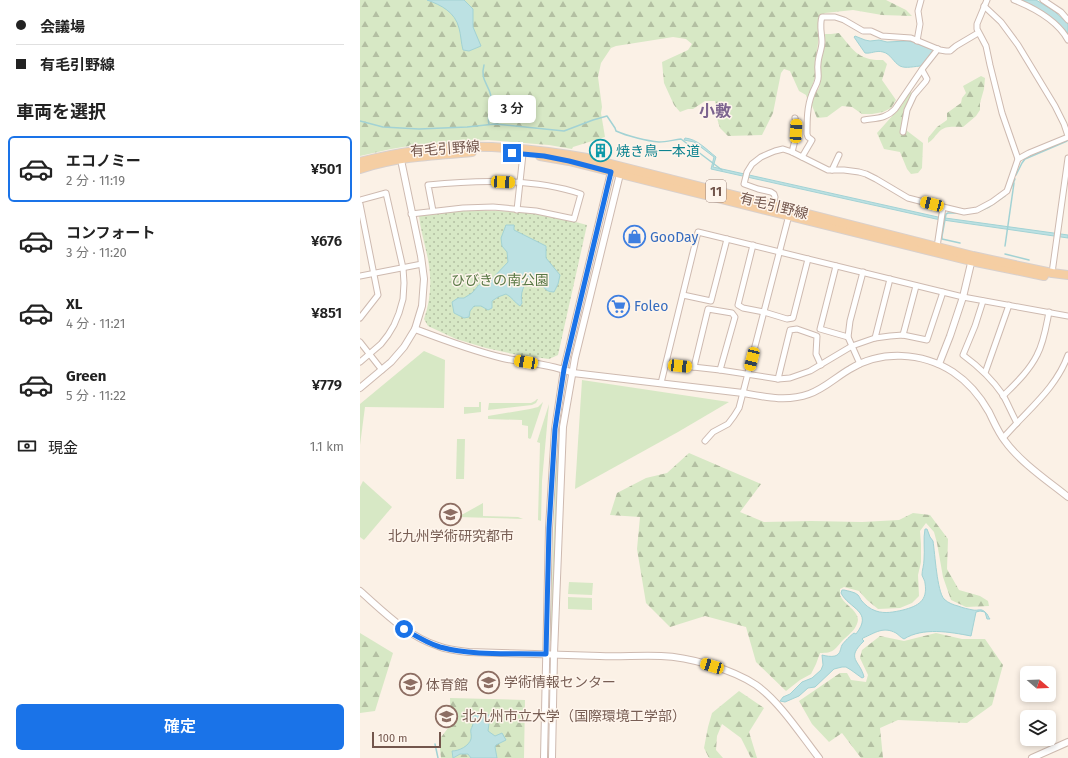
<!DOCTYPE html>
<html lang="ja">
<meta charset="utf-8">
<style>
:root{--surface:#fff;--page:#f2f2f2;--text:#222;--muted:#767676;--line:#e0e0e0;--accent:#1a73e8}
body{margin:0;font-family:"Fira Sans","Noto Sans JP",sans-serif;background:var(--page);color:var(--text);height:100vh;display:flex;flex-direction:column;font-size:15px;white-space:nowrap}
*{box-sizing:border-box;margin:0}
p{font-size:13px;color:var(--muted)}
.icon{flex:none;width:22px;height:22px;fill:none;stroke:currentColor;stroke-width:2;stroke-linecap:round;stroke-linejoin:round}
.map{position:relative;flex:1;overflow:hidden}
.details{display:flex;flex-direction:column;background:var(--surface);width:360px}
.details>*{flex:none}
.guide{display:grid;align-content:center;height:88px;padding:0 16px;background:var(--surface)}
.needle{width:26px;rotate:109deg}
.controls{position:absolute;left:660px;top:666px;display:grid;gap:8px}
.controls a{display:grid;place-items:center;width:36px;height:36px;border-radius:6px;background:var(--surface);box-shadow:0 2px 6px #0003;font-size:20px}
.scale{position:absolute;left:12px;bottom:10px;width:69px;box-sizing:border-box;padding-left:4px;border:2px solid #73564c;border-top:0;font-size:11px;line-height:14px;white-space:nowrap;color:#73564c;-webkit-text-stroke:3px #fef5ec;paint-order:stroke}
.end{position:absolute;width:18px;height:18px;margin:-9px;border:5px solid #1a73e8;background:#fff;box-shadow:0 0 0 2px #fff}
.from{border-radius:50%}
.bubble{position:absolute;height:28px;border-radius:6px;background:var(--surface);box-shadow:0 2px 6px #0003;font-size:13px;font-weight:600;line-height:28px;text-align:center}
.car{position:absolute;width:12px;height:24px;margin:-12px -6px;border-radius:5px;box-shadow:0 0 3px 1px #0007;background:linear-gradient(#f5c518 24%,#345 0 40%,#f5c518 0 76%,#345 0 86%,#f5c518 0)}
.guide b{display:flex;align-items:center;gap:14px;height:38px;font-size:15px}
.guide b+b{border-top:1px solid var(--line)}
.guide i{width:10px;height:10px;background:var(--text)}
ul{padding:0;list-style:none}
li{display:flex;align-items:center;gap:12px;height:66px;margin:0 8px 6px;padding:0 8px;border:2px solid transparent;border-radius:6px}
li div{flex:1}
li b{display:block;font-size:15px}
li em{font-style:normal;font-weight:600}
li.current{border-color:var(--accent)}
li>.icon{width:36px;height:36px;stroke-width:1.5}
h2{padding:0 16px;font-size:18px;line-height:48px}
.pay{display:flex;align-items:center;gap:10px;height:44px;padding:0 16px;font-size:15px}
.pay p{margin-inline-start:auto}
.cta{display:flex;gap:8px;margin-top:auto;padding:8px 16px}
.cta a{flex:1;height:46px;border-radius:6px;background:var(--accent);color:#fff;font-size:16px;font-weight:600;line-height:46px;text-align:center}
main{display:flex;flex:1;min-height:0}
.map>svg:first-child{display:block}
</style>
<main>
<section class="details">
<div class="guide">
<b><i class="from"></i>会議場</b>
<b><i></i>有毛引野線</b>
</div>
<h2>車両を選択</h2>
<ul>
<li class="current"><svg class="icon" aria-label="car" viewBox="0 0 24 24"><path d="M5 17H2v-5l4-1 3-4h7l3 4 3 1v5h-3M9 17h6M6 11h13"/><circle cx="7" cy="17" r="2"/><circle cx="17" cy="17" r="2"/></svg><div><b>エコノミー</b><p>2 分 · 11:19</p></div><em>¥501</em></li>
<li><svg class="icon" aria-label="car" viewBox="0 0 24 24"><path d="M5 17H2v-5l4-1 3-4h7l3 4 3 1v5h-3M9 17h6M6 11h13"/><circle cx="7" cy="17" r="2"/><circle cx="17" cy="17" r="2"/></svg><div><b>コンフォート</b><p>3 分 · 11:20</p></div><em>¥676</em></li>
<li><svg class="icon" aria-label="car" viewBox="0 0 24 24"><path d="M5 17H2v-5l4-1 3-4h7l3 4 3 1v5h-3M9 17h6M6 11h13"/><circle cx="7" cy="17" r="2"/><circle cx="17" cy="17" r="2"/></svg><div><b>XL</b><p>4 分 · 11:21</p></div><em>¥851</em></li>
<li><svg class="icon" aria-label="car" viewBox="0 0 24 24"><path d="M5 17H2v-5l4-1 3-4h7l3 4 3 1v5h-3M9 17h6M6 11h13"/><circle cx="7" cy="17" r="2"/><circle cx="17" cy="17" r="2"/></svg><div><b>Green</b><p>5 分 · 11:22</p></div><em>¥779</em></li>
</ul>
<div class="pay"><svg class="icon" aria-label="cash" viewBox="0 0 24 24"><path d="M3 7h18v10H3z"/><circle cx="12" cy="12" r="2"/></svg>現金<p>1.1 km</p></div>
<div class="cta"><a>確定</a></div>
</section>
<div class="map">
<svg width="708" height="758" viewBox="0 0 708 758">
<defs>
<pattern id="forest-firs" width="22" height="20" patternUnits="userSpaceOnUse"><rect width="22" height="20" fill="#d7e8c5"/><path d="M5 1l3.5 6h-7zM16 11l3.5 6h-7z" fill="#b3bfa2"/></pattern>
<pattern id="park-dots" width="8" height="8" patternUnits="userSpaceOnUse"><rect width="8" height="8" fill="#d7e8c5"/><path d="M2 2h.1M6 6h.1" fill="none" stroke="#b3bfa2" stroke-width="1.8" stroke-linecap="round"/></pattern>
</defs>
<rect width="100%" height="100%" fill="#fbf1e6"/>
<g fill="#d7e8c5">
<path d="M64 351 85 360 84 408 5 407 0 445V404Z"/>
<path d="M222 380 369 402 318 432 215 489Z"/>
<path d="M207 382H208L202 432 195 599 192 619V640L190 641 196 471 200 423 205 402Z"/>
<path d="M177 399H178L176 403 172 405 128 410 129 403H171L175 401Z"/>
<path d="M119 402H121V412L104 414V407H119Z"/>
<path d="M183 402 171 438 170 439 168 438V426L162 425V420L128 419V416L170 409 178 407Z"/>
<path d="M189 404 182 481 181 521 178 520 180 443 177 442Z"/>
<path d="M97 439H105L104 479H96Z"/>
<path d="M3 481 32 507 4 540 0 537V487Z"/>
<path d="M123 503V516L158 517 163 519 98 517Z"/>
<path d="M209 582 233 583 232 595 208 594Z"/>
<path d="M208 597 232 598V610L208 609Z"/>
</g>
<g fill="url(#forest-firs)">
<path d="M0 0H526L546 10 552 16 522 15 493 10 465 13 459 18V36L455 65V78L450 92 448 101 446 95 439 91 430 71 424 69 421 73 413 113 402 135 368 136 360 128 356 115 355 101H345L333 109H328L320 112 314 105 304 83 302 62 328 50 332 44 326 39 313 37 256 46 251 48 241 63 238 77 242 107 241 113 245 137 213 147 212 149 189 145 128 140 55 145 31 149 0 156Z"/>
<path d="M479 33C493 50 499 61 523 60L527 64 522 80 536 100 531 108 523 112 512 114H502L492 107 482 106 467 117 457 118 451 103 453 97 459 88 461 77 460 66 465 43 463 34H471Z"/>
<path d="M621 76 625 78 624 89 620 103V110L616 116 603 127C594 127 584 125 578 133 574 137 573 140 568 143V138L577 127 587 120V113L601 103 602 98 606 93 603 86Z"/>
<path d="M550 92 552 93V97L542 127 563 143 562 168 558 173 551 174 547 169 540 152 524 149 517 133 542 105Z"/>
<path d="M329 453 401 484 380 512 404 522 451 521 502 522 539 520 553 513 570 515 588 539 587 569 599 590 620 596 628 601 629 606 606 607 591 600 583 577 577 543 574 532 566 523 560 531 561 544V562L558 575 559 596 552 603 540 608 518 609 507 600 499 591 484 587 480 589C480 590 480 595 480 595 485 607 504 612 496 626 493 632 487 636 483 640 474 650 474 653 460 653L456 664 451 674 440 680 426 691 396 662 386 627 345 616 310 627 286 603 277 549 280 517 250 515 257 493 286 478 307 473Z"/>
<path d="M0 633 33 653 15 711 0 713Z"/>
<path d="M576 633 602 639H625L643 665 632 705 607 723 538 720 520 728 523 758H501L482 733 469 742 452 724 439 701 480 673H487L491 680 506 682 508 675 500 658 502 650 520 636 544 641Z"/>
<path d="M379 691 404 708 389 732 397 758H391L381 738 362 724 357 736 356 750 363 758H349L344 748 348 727 352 713Z"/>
<path d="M90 698 165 700 164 758H81L79 740 91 724Z"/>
</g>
<path fill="url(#park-dots)" d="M107 210 162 212 197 217 227 225 198 355 189 359 153 354 126 348 96 339 68 326 64 319C69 305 71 290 70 275 69 255 61 236 59 216L71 213Z"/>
<g fill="#bce1e3" stroke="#a2d2d4">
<path d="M67 0H104L113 9V27L121 46 109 51 103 50C101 43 101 35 99 28 95 12 81 5 67 0Z"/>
<path d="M659 0H676L694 11 708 24V35C697 18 677 8 659 0Z"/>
<path d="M495 36 505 40 510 41 519 40 527 42 547 41 553 42 573 50 562 66C555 66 546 69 540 66 533 62 531 54 523 52 516 50 511 54 505 53L494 37Z"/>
<path d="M325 138C337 139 346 149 356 157L353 167 578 217 708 235V238L576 219 351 169 354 157 334 142 324 140Z"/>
<path d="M146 225H154V230L186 246V258L200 275 198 284 194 292C183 292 184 284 177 280 175 279 173 279 171 278 163 284 160 294 162 303L160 306C155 303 152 297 146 294L138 297 132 301V308L128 310 121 306H114L110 311 109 317 104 318 94 313 92 302 98 298H104L112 293 119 285 131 280 148 262 147 252 142 246 141 238Z"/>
<path d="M565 529H567L570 537 573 541C575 554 577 591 584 599 588 603 594 605 598 606 603 608 608 609 613 610 618 611 621 608 625 612 628 614 628 617 630 619H627L625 612 620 611 616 612 611 636C590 632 563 627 544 639 540 637 539 635 536 633 523 626 515 633 503 638L502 639 504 641C485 659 500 660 504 677L502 678 491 670 486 667H482L474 669 455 687 448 688 439 696 425 702 420 701 423 697 430 694 442 682 452 678 461 670 463 665 462 655C466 656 471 657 475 656 481 654 480 649 482 645 484 642 491 635 494 633L496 634C514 611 489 609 481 593L482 590H484C488 591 495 592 498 595 499 596 501 600 501 600 505 605 510 609 516 611 525 614 534 612 543 610 558 606 568 601 565 583 565 581 563 578 562 575 562 570 564 565 564 560 565 550 563 538 565 529Z"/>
<path d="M130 715 128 731 135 736 142 733 146 740 136 745 135 747 137 758H111L108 754H100L93 758 92 751C99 751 109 746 111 739 112 735 110 732 111 729 112 727 113 725 113 723L109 716Z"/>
</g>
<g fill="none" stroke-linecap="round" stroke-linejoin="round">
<g stroke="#a2d2d4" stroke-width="1.5">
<path d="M124 65C120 80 128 83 131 96 133 107 126 115 129 124"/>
<path d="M0 121 23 127 59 129 107 127 135 124 204 131 233 120 247 116 255 128 256 131C267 136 287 141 299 142 306 142 313 140 321 139L362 170"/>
<path d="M656 175 662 163 665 159 707 141"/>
<path d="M651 188 655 179"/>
<path d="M617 212 629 207 645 196"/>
<path d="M600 213H588L586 214 582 236V239L600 243"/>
<path d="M645 246 654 183"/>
<path d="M645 254 669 260"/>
<path d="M75 744 78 758"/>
</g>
<defs>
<g id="minor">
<path d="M654 0C674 8 697 20 708 40"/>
<path d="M683 0 701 12 708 20"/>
<path d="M624 6 641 22 658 45 695 106 704 124 708 136"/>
<path d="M557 41 560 24 558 11 561 0"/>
<path d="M504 120C516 118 526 119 535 109L563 68 578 49"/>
<path d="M543 132 547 110 554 95 566 81 567 79 562 70"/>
<path d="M432 152C435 141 438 129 435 118"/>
<path d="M442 157 452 140 448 137 447 134C447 121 447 106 452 94 454 88 457 85 458 79 459 74 457 69 458 64 458 57 462 49 462 42 462 34 459 25 462 17H475L484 20 503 31H511L522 36 551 38 580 50 586 51H590L596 46 618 33"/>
<path d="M658 159 669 153 708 137"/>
<path d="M472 170 479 155"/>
<path d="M0 200 26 193 43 268 44 283 43 299 39 313 34 325 28 335 21 344 0 362"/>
<path d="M0 204 18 295 0 318"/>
<path d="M413 208 415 197 414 194 411 192 398 189 384 184 387 172 392 164 401 157 410 153 415 151 423 149 432 152 468 170H484L499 172 506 174 516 179 548 198 583 207 604 212 617 210 632 202 647 191 658 159 642 113 630 65 626 46 617 29V24L627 0"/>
<path d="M157 210 163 154"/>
<path d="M51 214 103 208 133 207 176 211 214 219 221 194C175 178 116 180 68 185L73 211"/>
<path d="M393 245 378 305 383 308 404 312 427 319 433 318 448 259"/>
<path d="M577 247 583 207"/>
<path d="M476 266 460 329 488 337"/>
<path d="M692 273 708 158"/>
<path d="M0 276 62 264"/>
<path d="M323 295 351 301 367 239"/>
<path d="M623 301 615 326 603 355C618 366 632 379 643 395 648 404 652 414 657 423L643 438"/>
<path d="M543 335 556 286"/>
<path d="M515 338 530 279"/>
<path d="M0 342 22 370"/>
<path d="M306 364 360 370 418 379 430 378 450 371 492 346 515 338 530 336 543 335 567 340 583 292"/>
<path d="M500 364 488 337 490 321 503 272"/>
<path d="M334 367 348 309 372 313 375 317 360 370"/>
<path d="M625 373 649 305"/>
<path d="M418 379 430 330 437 329 457 336 456 354 461 365"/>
<path d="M301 383 338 232 603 297 708 316"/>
<path d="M643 396C656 383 669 371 677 355 684 342 686 327 689 312"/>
<path d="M657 423C677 402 698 383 708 355"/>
<path d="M345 441 353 432 368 424 374 416 379 408 429 215"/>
</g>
<g id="tertiary">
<path d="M55 329C84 340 113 351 143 358 166 363 191 364 213 373L383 393C405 397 427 402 449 394 464 389 476 377 490 369 521 350 562 352 593 372 608 382 620 396 629 412 634 422 638 432 645 441 660 462 688 481 708 497"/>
<path d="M579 364 590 336 603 297 612 259"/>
<path d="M0 388 31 362 44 347 55 329 62 306 64 279 61 256 40 155"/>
<path d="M0 591C24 612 47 636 78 646 88 650 99 651 109 652 153 653 196 655 240 656 260 657 280 655 301 656 329 657 372 669 396 685 420 702 441 735 459 758"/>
<path d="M184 758 189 528 195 429 204 369 251 172 253 170"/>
<path d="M192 758 194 654 203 427 215 358 260 174V170"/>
<path d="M672 758 708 742"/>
</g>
<g id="primary">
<path d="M180 156 209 161 611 261 684 276"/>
<path d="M0 162C77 141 149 144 227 158L613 256 692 273 708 275"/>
<path d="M0 169C36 157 75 155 112 152"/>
</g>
</defs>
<use href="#minor" stroke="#cebab0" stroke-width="7"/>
<use href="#tertiary" stroke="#cebab0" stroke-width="8"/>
<use href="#primary" stroke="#d8d0cd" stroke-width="10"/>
<use href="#minor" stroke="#fff" stroke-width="5"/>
<use href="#tertiary" stroke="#fff" stroke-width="6"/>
<use href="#primary" stroke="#f5cea3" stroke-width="8"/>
</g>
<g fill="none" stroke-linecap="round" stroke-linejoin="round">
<path stroke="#1a73e8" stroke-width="5" d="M44 629C56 636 67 643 80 647 113 656 152 653 186 654L189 528 195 429 204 369 251 172 209 161 184 156 152 153"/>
</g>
<defs>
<symbol id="building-ring" viewBox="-11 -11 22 22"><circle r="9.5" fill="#fef5ec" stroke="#0f9aa8" stroke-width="1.5"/><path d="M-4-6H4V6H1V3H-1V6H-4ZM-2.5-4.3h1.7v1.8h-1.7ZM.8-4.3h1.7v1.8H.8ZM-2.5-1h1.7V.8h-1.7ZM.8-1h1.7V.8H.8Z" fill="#0f9aa8"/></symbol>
<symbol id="shop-ring" viewBox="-11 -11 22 22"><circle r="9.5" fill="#fef5ec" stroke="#3f7fe0" stroke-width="1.5"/><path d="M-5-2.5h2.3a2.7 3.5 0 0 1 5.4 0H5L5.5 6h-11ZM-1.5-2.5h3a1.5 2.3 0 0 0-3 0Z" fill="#3f7fe0"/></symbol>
<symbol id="supermarket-ring" viewBox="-11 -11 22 22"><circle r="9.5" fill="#fef5ec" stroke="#3f7fe0" stroke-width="1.5"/><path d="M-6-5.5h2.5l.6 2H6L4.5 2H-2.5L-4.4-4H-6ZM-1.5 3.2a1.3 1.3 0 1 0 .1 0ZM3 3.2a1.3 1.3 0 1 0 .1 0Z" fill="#3f7fe0"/></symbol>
<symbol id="university-ring" viewBox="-11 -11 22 22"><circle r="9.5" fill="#fef5ec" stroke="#8d6e63" stroke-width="1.5"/><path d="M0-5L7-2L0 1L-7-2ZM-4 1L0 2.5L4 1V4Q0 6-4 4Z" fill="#8d6e63"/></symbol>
</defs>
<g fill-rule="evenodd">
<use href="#building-ring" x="228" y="138" width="25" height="25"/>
<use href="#shop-ring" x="262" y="224" width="25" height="25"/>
<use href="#supermarket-ring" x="246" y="294" width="25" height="25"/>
<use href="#university-ring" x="78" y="502" width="25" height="25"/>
<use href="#university-ring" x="116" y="670" width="25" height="25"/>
<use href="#university-ring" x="38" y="672" width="25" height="25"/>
<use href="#university-ring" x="74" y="704" width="25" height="25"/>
</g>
<g text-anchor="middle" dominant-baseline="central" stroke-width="3" stroke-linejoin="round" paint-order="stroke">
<rect fill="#fef5ec" stroke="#9d867c" stroke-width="1" x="346" y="180" width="20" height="22" rx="3"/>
<g font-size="13" font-weight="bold" fill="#73564c">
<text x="356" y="191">11</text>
</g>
<g font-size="14" fill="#73564c" stroke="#fef5ec">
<text transform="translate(85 149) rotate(-4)">有毛引野線</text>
<text transform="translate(414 206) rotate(14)">有毛引野線</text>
</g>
<g font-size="14" fill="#0d838f" stroke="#fef5ec" text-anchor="start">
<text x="256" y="151">焼き鳥一本道</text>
</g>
<g font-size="14" fill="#366cbe" stroke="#fef5ec" text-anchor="start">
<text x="290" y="237">GooDay</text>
<text x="274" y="306">Foleo</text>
</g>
<g font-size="14" fill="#597845" stroke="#fef5ec">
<text x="140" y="280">ひびきの南公園</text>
</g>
<g font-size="14" fill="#785e54" stroke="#fef5ec" text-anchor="start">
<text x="91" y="536" text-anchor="middle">北九州学術研究都市</text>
<text x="144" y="682">学術情報センター</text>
<text x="66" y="685">体育館</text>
<text x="102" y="716">北九州市立大学（国際環境工学部）</text>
</g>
<g font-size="16" font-weight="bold" fill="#7c648f" stroke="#fef5ec">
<text x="355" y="111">小敷</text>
</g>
</g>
</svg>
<div class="controls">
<a><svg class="needle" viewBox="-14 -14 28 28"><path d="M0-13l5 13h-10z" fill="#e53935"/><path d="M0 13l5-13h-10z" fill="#767676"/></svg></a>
<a><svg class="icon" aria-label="layers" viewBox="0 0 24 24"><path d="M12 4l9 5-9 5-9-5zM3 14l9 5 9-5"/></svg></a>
</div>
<div class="scale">100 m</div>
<i class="end from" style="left:44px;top:629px"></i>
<i class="end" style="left:152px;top:153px"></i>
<div class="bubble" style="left:128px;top:95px;width:48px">3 分</div>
<i class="car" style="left:436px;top:131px;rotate:3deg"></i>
<i class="car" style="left:143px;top:182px;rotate:93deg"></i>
<i class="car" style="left:572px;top:204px;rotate:285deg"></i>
<i class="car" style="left:392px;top:359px;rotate:194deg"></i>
<i class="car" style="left:166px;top:362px;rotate:280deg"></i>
<i class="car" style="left:320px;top:366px;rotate:96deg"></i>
<i class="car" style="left:352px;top:666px;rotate:287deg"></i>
</div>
</main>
